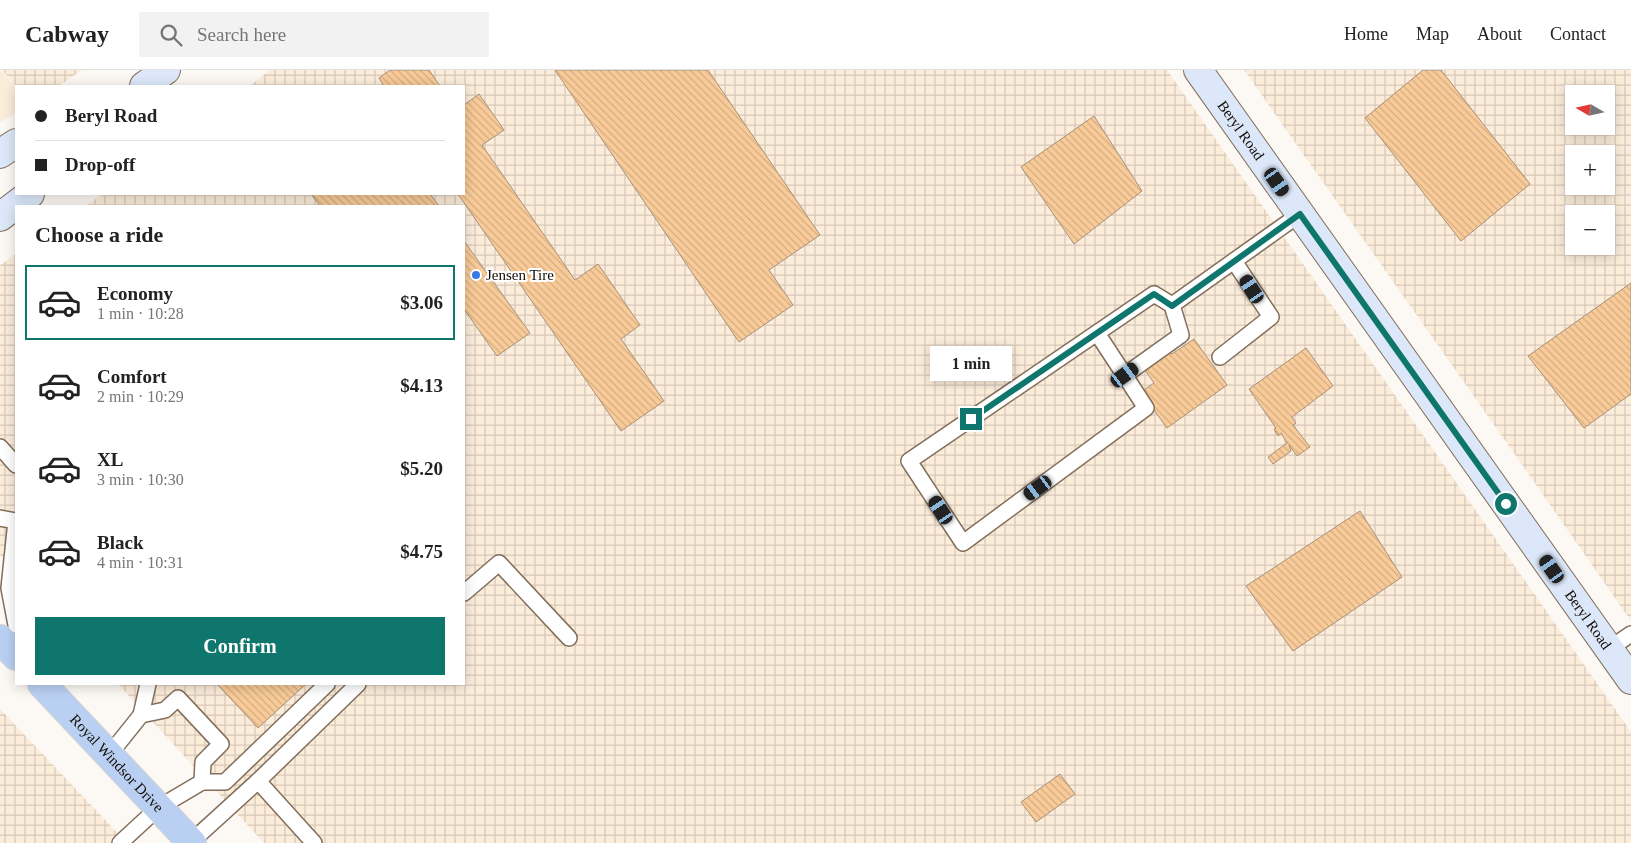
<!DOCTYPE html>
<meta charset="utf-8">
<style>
:root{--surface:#fff;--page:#f2f2f2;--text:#222;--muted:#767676;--line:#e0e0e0;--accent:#0f766e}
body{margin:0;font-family:Georgia,serif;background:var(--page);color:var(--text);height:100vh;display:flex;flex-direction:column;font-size:19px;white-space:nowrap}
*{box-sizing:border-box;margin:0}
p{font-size:16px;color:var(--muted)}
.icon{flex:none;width:28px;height:28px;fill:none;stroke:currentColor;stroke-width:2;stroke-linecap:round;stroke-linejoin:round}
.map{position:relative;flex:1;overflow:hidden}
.panel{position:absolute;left:15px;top:135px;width:450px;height:480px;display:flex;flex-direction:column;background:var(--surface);border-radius:0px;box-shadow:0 2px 12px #0003}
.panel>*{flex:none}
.guide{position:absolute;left:15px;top:15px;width:450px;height:110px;border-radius:0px;box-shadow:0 2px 12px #0003;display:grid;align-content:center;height:110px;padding:0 20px;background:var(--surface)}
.needle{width:32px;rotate:279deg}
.buttons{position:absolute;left:1565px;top:15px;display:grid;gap:10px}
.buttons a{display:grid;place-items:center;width:50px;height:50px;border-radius:0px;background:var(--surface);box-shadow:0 2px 12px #0003;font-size:25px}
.end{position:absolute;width:22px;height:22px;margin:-11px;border:6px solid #0f766e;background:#fff;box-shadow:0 0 0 2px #fff}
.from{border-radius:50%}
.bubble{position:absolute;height:35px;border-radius:0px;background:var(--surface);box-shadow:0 2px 12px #0003;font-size:16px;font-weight:700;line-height:35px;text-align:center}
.car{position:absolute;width:15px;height:30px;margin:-15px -8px;border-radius:6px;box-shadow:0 0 4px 1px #0007;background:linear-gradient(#222 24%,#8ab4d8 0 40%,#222 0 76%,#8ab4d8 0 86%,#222 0)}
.guide b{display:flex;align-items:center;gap:18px;height:48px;font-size:19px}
.guide b+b{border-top:1px solid var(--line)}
.guide i{width:12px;height:12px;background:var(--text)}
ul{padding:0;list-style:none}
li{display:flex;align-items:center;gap:15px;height:75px;margin:0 10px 8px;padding:0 10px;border:2px solid transparent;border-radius:0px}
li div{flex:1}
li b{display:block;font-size:19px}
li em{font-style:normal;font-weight:700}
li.active{border-color:var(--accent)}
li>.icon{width:45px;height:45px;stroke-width:1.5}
h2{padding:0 20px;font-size:22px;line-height:60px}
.primary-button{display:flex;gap:10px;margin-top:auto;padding:10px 20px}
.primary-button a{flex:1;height:58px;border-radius:0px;background:var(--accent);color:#fff;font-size:20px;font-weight:700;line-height:58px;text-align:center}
header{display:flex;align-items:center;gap:30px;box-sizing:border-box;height:70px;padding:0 25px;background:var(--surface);border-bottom:1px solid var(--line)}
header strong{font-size:24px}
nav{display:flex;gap:28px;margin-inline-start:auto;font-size:18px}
.search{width:350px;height:45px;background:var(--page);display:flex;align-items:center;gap:12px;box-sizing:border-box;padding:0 18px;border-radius:0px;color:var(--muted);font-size:19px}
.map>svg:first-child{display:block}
</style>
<header>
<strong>Cabway</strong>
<div class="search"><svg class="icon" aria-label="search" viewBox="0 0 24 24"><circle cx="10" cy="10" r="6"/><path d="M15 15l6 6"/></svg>Search here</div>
<nav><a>Home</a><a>Map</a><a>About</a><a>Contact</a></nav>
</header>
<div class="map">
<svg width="1631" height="773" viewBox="0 0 1631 773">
<defs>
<pattern id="industrial-grid" width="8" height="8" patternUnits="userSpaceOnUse" patternTransform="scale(1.25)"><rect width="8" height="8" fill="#fcecda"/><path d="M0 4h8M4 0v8" fill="none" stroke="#d7c9ba"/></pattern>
<pattern id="building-back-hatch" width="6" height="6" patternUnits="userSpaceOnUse" patternTransform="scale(1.25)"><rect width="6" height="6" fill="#f9cb99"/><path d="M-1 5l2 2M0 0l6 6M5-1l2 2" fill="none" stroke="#d5ad82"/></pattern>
</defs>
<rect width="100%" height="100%" fill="#fcf8f3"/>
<path fill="#fcecda" d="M0 0 16 16V43L0 52Z"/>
<g fill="url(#industrial-grid)" fill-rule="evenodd">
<path d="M2 0H82L59 16H16Z"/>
<path d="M270 0H1167L1631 662V773H264L118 614H464V136H85L103 124H464V16H250Z"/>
<path d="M1244 0H1631V551L1530 406ZM1574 24H1606V56H1574ZM1574 84H1606V116H1574ZM1574 144H1606V176H1574Z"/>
<path d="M16 184V503L0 485V195Z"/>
<path d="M0 639 127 773H0Z"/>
</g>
<g fill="url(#building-back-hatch)" stroke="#a6917c">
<path d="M390 0H429L440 16H384L379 8Z"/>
<path d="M555 0H708L820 165 769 200 793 235 739 272Z"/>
<path d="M1423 0H1441L1530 114 1461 171 1365 48Z"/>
<path d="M479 24 504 60 482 75 575 210 598 194 640 255 621 269 664 331 621 361 458 124H464V35Z"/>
<path d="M1094 46 1142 121 1074 174 1021 97Z"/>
<path d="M311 124H430L439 136H320Z"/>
<path d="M464 171 530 263 497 286 464 239Z"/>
<path d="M1631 213V324L1584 358 1528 286Z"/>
<path d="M1194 269 1227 315 1167 358 1141 322 1154 313 1145 300 1170 282 1172 284Z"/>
<path d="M1306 278 1333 316 1292 347 1296 353 1293 355 1310 377 1297 386 1289 375 1291 381 1273 394 1268 387 1287 373 1281 363 1278 366 1274 359 1276 358 1249 319Z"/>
<path d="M1360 441 1402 507 1293 581 1246 516Z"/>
<path d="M217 614H306L258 658Z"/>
<path d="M1060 704 1075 724 1036 752 1021 732Z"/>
</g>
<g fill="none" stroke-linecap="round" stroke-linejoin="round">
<defs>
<g id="lane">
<path d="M1097 263 1146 338 963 473 909 391 1154 224 1172 235 1300 144"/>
<path d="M1220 287 1271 247 1234 191"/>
<path d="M1125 305 1181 265 1172 235"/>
<path d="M0 377 16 395"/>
<path d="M0 448 16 451"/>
<path d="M16 451 9 518 16 555"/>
<path d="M464 523 499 493 569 568"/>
<path d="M1609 579 1631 564"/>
<path d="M141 645 148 614"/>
<path d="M109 685 141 645 165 640 178 628 221 674 203 692 202 712 158 738 120 773"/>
<path d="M258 711 314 773"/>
<path d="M202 712H225L327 614"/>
<path d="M191 772 258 711 358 614"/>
</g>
<g id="secondary">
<path id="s1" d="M1198 0 1631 610"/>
<path d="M144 16 166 0"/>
<path d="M0 84 16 73"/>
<path d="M0 147 30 124"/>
</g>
<g id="primary">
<path d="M0 569 16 586"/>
<path id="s2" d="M42 614 192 773"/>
</g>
</defs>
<use href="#lane" stroke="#836f5b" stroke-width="18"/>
<use href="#secondary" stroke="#836f5b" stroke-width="30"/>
<use href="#primary" stroke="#d5d3d2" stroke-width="30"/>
<use href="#lane" stroke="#fff" stroke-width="15"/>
<use href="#secondary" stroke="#dce8f9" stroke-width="28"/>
<use href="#primary" stroke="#bad0f3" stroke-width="28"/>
</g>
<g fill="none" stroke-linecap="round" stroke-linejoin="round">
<path stroke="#0f766e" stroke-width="6" d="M971 349 1154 224 1172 236 1300 144 1506 434"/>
</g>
<circle fill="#367be9" stroke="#fff" stroke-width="2" cx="476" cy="205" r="5"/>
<g text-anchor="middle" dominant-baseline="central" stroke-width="4" stroke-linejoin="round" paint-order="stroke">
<g font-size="15" fill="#130c05" stroke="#fff">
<text stroke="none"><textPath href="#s1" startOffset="74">Beryl Road</textPath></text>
<text stroke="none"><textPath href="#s1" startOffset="674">Beryl Road</textPath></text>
<text stroke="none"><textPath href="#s2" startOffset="109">Royal Windsor Drive</textPath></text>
</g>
<g font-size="15" fill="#130c05" stroke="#fff" text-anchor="start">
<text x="486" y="205">Jensen Tire</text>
</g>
</g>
</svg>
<div class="buttons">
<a><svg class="needle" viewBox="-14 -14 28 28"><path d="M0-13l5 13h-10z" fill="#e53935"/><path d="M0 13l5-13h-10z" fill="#767676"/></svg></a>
<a>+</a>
<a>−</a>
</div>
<i class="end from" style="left:1506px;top:434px"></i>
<i class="end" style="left:971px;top:349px"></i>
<div class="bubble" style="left:930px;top:276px;width:82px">1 min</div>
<i class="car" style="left:1277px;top:112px;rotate:145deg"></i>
<i class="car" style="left:1252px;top:219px;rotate:327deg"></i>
<i class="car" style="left:1125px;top:305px;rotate:54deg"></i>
<i class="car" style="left:1038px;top:418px;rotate:234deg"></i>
<i class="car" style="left:941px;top:440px;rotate:327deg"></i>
<i class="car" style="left:1552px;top:499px;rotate:325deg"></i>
<div class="guide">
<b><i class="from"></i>Beryl Road</b>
<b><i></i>Drop-off</b>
</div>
<section class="panel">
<h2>Choose a ride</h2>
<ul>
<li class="active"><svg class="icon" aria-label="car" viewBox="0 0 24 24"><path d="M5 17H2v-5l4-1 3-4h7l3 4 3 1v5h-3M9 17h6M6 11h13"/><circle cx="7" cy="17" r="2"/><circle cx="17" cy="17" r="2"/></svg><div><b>Economy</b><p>1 min · 10:28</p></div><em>$3.06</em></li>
<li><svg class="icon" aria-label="car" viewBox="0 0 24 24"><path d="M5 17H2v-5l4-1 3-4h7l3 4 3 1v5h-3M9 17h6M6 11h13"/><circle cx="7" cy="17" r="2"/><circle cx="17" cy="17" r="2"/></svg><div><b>Comfort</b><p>2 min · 10:29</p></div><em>$4.13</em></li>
<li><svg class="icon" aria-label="car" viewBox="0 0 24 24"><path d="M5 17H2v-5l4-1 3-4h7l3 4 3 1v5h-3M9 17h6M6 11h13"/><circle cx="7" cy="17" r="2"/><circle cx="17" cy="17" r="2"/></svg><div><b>XL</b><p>3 min · 10:30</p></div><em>$5.20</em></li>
<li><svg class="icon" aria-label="car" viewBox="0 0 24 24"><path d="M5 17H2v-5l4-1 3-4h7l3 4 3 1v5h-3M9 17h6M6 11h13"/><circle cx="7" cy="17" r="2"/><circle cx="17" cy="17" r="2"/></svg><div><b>Black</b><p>4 min · 10:31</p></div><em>$4.75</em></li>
</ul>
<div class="primary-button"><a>Confirm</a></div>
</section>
</div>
